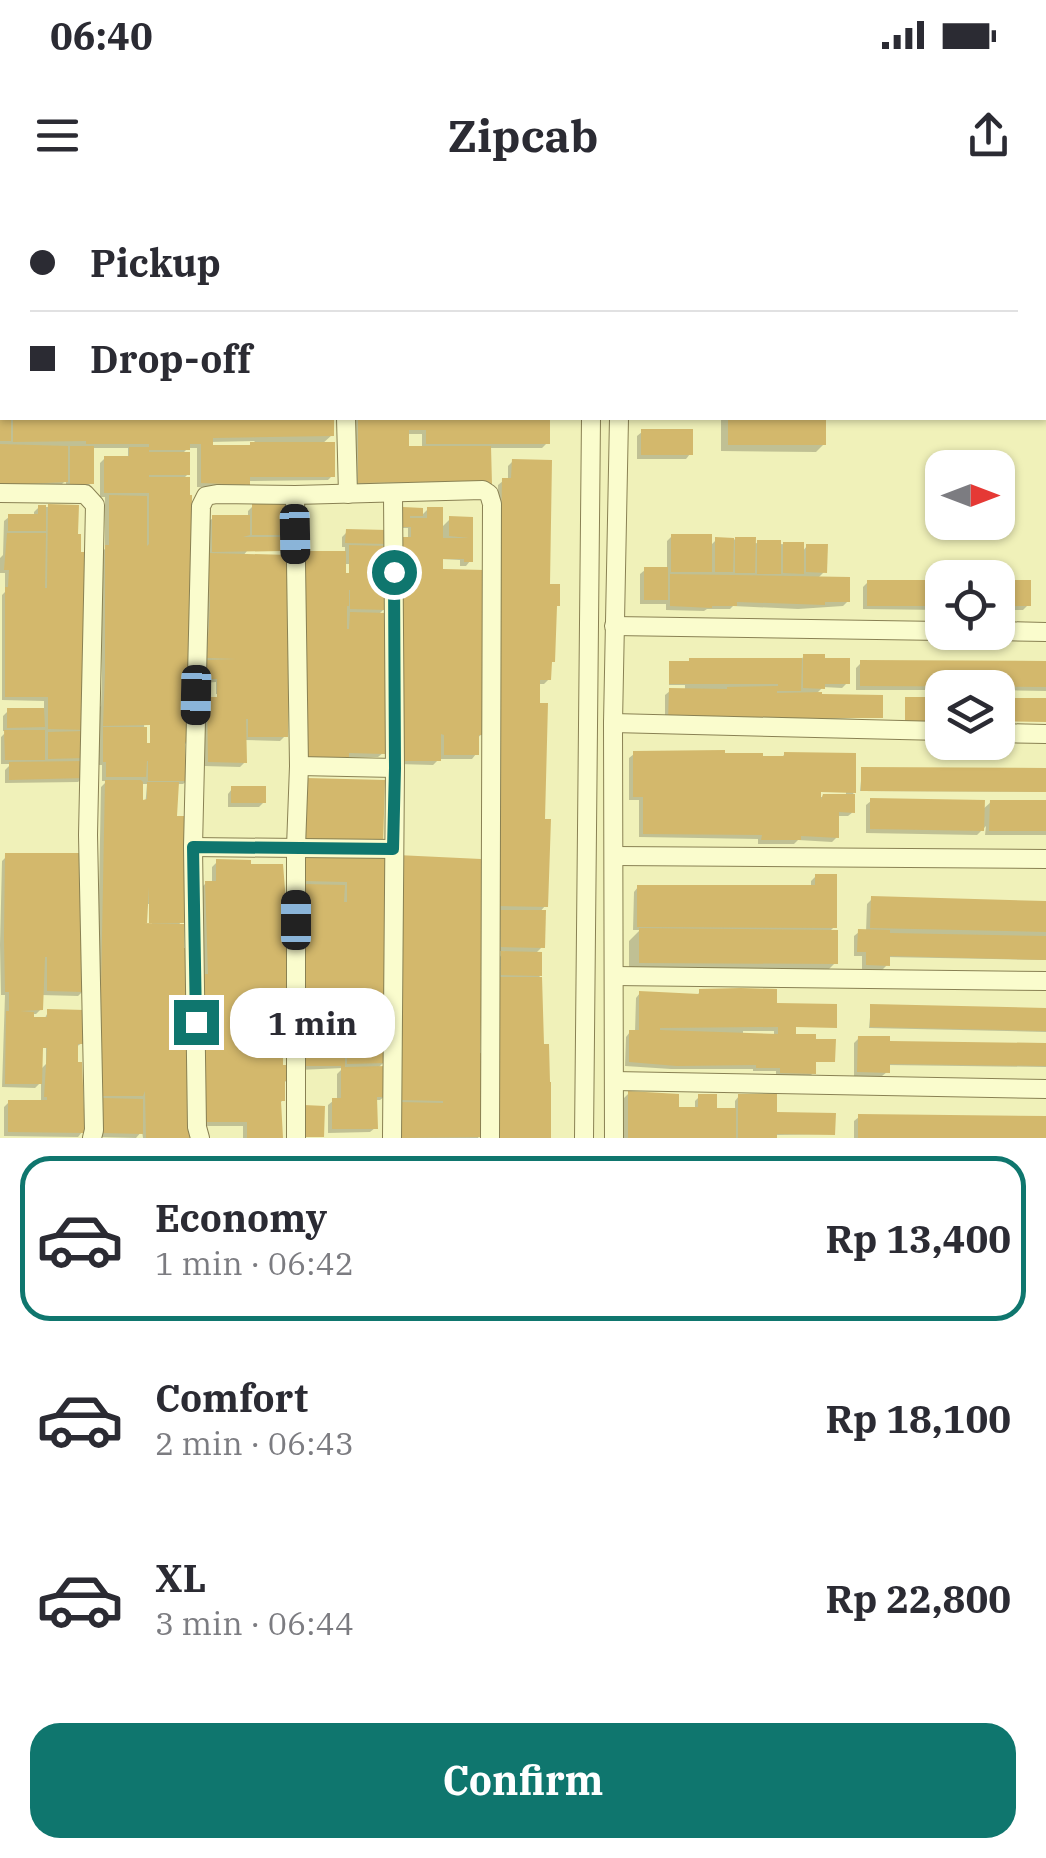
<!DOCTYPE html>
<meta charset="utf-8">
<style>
:root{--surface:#fff;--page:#f7f7f7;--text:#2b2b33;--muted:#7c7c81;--line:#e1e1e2;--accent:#0f766e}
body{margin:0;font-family:"IBM Plex Serif",serif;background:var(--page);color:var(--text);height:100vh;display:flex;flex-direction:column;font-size:38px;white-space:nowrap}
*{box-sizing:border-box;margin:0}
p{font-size:32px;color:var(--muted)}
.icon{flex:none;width:55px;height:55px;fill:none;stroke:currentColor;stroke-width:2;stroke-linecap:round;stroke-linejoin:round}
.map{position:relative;height:938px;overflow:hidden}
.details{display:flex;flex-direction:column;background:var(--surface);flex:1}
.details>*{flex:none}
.guide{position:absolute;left:0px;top:0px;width:1048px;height:220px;box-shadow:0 2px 8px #0004;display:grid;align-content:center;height:220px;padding:0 30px;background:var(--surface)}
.needle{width:65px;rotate:90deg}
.tools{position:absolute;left:925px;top:250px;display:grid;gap:20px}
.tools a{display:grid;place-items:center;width:90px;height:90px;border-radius:20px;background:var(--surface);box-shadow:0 2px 8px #0004;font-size:50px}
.end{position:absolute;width:45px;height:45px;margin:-22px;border:12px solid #0f766e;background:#fff;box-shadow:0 0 0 5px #fff}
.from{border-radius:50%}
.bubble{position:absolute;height:70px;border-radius:30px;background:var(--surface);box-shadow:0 2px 8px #0004;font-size:32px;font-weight:800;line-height:70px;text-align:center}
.car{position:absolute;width:30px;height:60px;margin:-30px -15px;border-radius:12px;box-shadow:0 0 8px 2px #0007;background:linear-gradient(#222 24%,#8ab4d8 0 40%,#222 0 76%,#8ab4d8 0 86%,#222 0)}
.guide b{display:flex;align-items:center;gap:35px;height:95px;font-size:38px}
.guide b+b{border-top:2px solid var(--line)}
.guide i{width:25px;height:25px;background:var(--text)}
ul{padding:18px 0 0;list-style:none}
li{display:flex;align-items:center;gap:30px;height:165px;margin:0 20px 15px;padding:0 10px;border:5px solid transparent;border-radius:30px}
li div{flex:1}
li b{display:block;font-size:38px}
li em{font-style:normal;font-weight:800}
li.on{border-color:var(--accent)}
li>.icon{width:90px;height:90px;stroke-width:1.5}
.button{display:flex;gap:20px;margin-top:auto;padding:20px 30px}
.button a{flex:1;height:115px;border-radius:30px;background:var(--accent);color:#fff;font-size:40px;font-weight:800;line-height:115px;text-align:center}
.status{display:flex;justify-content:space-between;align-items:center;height:70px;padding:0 50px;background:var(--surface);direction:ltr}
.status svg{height:28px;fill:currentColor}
header{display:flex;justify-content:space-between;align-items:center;height:130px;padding:0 30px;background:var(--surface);font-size:45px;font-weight:800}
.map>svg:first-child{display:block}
</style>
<div class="status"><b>06:40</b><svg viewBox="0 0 49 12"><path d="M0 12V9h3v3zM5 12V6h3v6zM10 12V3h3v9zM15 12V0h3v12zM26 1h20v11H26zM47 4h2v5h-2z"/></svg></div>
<header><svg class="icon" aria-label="menu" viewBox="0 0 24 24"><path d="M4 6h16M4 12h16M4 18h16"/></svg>Zipcab<svg class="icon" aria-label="share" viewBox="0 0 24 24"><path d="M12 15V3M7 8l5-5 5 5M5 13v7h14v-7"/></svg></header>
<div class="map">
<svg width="1046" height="938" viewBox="0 0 1046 938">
<rect width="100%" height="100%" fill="#f0f1b9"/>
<g fill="#0003" fill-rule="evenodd">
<rect x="499" y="0" width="55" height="2"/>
<rect x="602" y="0" width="78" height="2"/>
<rect x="858" y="0" width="36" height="2"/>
<path d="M910 0H1046V21L1045 2H909Z"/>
<rect x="0" y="12" width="2" height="34"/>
<rect x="0" y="54" width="2" height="37"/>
<path d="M0 189H2V218H332V235L322 244 332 276 328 280 247 281 243 289 197 287V248H188L182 254 188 274 182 280 188 541 183 546V564L188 580 183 584H177L174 600 181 751 187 809 186 938H143L142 931 136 938 99 937V905L105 900H98L97 795 101 587 107 581H102V565H99L98 508 101 506 102 479 101 352 105 349V297H100V263L105 258H128V248H92V282L87 287H66V280L60 286 0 289ZM255 241 248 248H210V242ZM144 523H153V546H145ZM141 584H147L145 608H141ZM145 704H152V727H145Z"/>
<path d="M354 218H547V243L542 248H489V284L472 289V281L457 282 454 285 354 287ZM406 234H422V249H406Z"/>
<path d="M721 218H824V244L816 252 721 251Z"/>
<path d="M642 232 690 254 686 259H637V236Z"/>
<path d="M513 261 554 408 549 479 544 484H538L545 706 539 713 542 747 535 754H540L539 815 548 938H495L498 759 505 751H497L496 717 503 710H496L495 467 498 285 503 281H508V266Z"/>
<path d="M253 306 286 334 279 340 278 351H247L242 357 285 536 280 541 245 540V562L240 567 204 566 203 504 208 499 244 494H216V482L203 483V468L209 462H204L208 322 213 318H248V311Z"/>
<path d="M39 307H76L83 557 77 564 83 577 78 582 5 583V570L11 564H1V537L7 531H3V516L8 511 44 510V501L2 500V395L5 392V373H0V358L3 355 4 321 9 317H34V312Z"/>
<path d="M428 309 441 328 450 319H471L470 361 466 366H460V360L441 359V372L482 534 476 539V554L472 559H439L433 565 398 564 408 340V328H402V312L421 310V316Z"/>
<path d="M347 332H384L385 408 378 415 383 553 378 557H347L301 567 302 359 306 354H345V347H342V337ZM344 364H349V378L344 374Z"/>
<path d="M672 336 710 346 716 340 753 339V343L802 345V352L807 346 825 371 817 379 848 401 843 406 798 409 733 406 730 409H707L704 411 666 410V404H640V374L645 370H667V341Z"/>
<path d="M868 382 942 383V410L863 409V387Z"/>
<path d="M998 383H1028V405L1023 410H998Z"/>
<path d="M804 456 847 483 842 488 823 487 816 494 881 517 665 526V495L670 491H685V485H669L670 463 800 461Z"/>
<path d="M861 463 1046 464V491L998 490V488H942V490H856V468Z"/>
<path d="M634 554 781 558 785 554 854 555 853 612 848 616H837V637L832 642 798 640 794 644H758V639L639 637V600H629V558ZM819 590H846V597H819Z"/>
<path d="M862 570 1046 571V592L860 591Z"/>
<path d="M232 589 264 602 259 607H228V594Z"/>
<path d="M871 601 982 610 991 602 1046 603V635H985L986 626 977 635 866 633V605Z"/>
<path d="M7 656 83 791 78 796 41 795V809L36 814H32V820H44L48 812 82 843 76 847 82 932 78 937 4 936V907L9 902 41 903V882L35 888 2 887 5 795H1L0 745 2 661ZM46 844V864L40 870V849Z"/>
<path d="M306 657 383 660 384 862 378 868 385 896 380 900H375V928L370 932 328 933V905L333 901H337V874L343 868 299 870 301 661Z"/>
<path d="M217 662 283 701 280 705 286 846 281 851V868L287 880 283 884V900L279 904V938H243V926H200L204 776 201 688 206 683H212V667Z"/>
<path d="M394 663 477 855 479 936 478 938H395Z"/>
<path d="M816 676 834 727 829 732 835 763 825 773 629 772V741L640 730H633L634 692 638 687 811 688V681Z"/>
<path d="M872 699 1046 703V760L887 757V765L882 770 862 769V756H854V736L859 732H866L867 704Z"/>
<path d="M700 792 775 805 834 827H793V836L833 861 813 862V873L808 878 776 876V871H753V869H671L625 866 626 837 630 832H635L636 798 640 793 696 796ZM743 831H774V836H743Z"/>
<path d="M871 806 1046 810V832L869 828Z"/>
<path d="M859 838 887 848 1046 846V867L887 865V872L882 876H854V843Z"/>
<path d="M629 893 677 909H695V901L699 897 715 910H735V901L739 896 775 919 833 934 775 935V938H624V898Z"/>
<path d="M859 917 1046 919V938H854V921Z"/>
</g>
<g fill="#d3b86c" fill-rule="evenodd">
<rect x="0" y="218" width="11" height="23"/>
<path d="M13 218H334V236L213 238V245H250V242H335V277H250V285L201 283V244H190V250H149V244H86V241L13 242Z"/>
<path d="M358 218H550V244H426V230H409V246H491L492 285H475V281L358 283Z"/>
<rect x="728" y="218" width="98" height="27"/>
<rect x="641" y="229" width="52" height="26"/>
<path d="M0 244 68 246V282L0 285Z"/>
<rect x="70" y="246" width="24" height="38"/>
<path d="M129 247H149V252H190V275H149V277H190V295H192L190 542H185V561H191V581H148V561H147L146 577H106V562H103V527H147V543H150V525L103 526 105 473V345H109V295L147 296V346L149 344V293H104V256H129Z"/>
<path d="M512 259 552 260 550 384H560V406H557L555 462H552L551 480H540V503H548L545 619H551L548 707 499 706 501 565H497L502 278H511Z"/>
<path d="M288 303V335H252V304Z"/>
<path d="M48 304 79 305 78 334H81V352H88L87 530 48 529V497H5V387H8L9 370H4L7 333H46L45 388H47Z"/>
<path d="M38 305H46V331H8V314H38Z"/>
<path d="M403 307 423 308V316H410V318H427V307H443V338H469L449 336V316L473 317V362H464V359H443V369L485 370 484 535H479V555H444V535L441 534V561H401L402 337H411V327H403Z"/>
<path d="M212 315H250V335L243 337H282V351L212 352Z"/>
<path d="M346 329 387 330V344L345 343Z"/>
<rect x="671" y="334" width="41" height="38"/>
<path d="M715 337 734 338 733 372H715Z"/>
<path d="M735 337H756L755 373H735Z"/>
<rect x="757" y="340" width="24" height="34"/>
<path d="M783 342H804V374L783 373Z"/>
<path d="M806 344H828L827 373 806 372Z"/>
<path d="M349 345 388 346 387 410 350 409V390H349V406H347V429H349L350 412 387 413 385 554 349 553V563H305V351H346V373H349Z"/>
<path d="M208 353 290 355 288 537H248V519H246L247 563 208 562 207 497H217V479H207V460L236 459 207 458 210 405Z"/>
<rect x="644" y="367" width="24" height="33"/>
<path d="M670 374 850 377V402H825V405L737 402V406H712V408L670 406Z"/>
<rect x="867" y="380" width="75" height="26"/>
<rect x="998" y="380" width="33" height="26"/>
<path d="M803 454H825V458H850V484H825V489L803 488Z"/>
<path d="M689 458H802L801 491H777V493L822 492V494L883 495V518H822V524L668 523 669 488 727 489V487L778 486V484H669V461H689Z"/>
<path d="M860 460 1046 461V487L860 486Z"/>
<rect x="905" y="497" width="37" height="24"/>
<path d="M998 498H1046V522L998 521Z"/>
<path d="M7 508H44L45 527 7 528Z"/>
<path d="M4 530H45V560H5Z"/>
<path d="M85 531 86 558 48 559V532Z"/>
<path d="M725 550V553H763V556H784V552L856 553V593L821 592V600L823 594H855V613L839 612V638L801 636V640H761L762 635 643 634V597H633V551Z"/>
<path d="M85 561V578L9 580V562Z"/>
<path d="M861 567 1046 568V592L861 591Z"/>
<path d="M306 578 385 580 383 646 305 644Z"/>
<path d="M105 580H141L143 582V600L147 599V582H179L177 616H190L185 723H149V687L147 723H143L184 724V748H189L190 938H146L145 891 143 896H102L101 788Z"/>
<rect x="231" y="586" width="35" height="17"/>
<path d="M870 598 985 600 984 631 870 629Z"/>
<path d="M990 600H1046V631H989Z"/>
<path d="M5 653H84L85 792 47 791V757H45L43 810 20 811 34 812V817H47V809L85 810V844H78V862H82L85 933 8 932V900H47V897H44L47 848H43L42 884H5L6 811H9V792H5L4 738Z"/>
<path d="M305 654 385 658 387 863 347 864V846H345V867L387 866V897H377L378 929H332V898H341V866H303L304 796H345V793H304V684L345 685 344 702H347V682L304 681Z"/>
<path d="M397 655 481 659V727H484L480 853H481L482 937 398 938 399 902 443 903V901L400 900 403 703H400Z"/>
<path d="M216 659 251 660V664H283L286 702H282V721H288L287 792H290L288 847H283V865H289V881H285V901H281L283 938H247V922H204L205 811H203V774H208L205 681H216Z"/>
<path d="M815 674H837V728L637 727V685H815Z"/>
<path d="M871 696 1046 701V732L870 728Z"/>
<path d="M500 710H546L545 748 501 747Z"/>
<path d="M639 728 838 730V764L639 763Z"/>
<path d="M858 729 890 730V733L1046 736V760L890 756V766L866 765V752H857Z"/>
<path d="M501 751 542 752V776L501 775Z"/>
<path d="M499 777H542L544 844H549L550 882H551V938H499Z"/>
<path d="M741 788 777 789V803L837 804V828L796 827V834H816V839H836L835 862H816V874L780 873V868H756V865L677 866 629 862V830H639V791L699 794V789ZM778 827V834L660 830V828Z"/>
<path d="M870 804 1046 808V831L870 827Z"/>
<path d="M858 836H890V841L1046 843V866L890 864V873L857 872Z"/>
<path d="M628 891 679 894V907H698V894H717V908H736V938H628Z"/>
<path d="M738 894H777V912L836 913 835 935 777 934V938H738Z"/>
<path d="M103 898 143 899V934L102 933Z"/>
<path d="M304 905 325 906 324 937H303Z"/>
<path d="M858 914 1046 916V938H858Z"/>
</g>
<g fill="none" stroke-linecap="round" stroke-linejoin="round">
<defs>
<g id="street">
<path d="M489 0V2"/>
<path d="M899 0V2"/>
<path d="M251 2V0"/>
<path d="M593 2V0"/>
<path d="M688 2V0"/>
<path d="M706 2 843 1"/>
<path d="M1045 38H1046"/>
<path d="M0 109H2"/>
<path d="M1045 129H1046"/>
<path d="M0 154H2"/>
<path d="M1045 167H1046"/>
<path d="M346 218 348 294"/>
<path d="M0 293 85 294 95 305 88 635 94 930 92 938"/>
<path d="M295 295 299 566 296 647V938"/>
<path d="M614 426 942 431"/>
<path d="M998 431 1046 432"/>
<path d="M613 523 942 531"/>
<path d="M998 533 1046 534"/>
<path d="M299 566 395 568"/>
<path d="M193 647 393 649"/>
<path d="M614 656 1046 659"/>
<path d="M614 776 1046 781"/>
<path d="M614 881 1046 889"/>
<path d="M200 938 197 927 193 647 201 306 206 296 217 294 295 295 483 290 489 294 492 304 490 938"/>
<path d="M392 938 395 568 393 293"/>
<path d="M584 938 591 218"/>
<path d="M614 938 613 523 619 218"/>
</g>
</defs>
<use href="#street" stroke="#898153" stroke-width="20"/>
<use href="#street" stroke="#fafccd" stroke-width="18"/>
</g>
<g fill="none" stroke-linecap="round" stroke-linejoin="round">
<path stroke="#0f766e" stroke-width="12" d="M196 822 193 647 393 649 395 568 394 372"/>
</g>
</svg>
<div class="tools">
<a><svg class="needle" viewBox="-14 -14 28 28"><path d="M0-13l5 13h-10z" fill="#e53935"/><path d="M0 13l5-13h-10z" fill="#7c7c81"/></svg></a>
<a><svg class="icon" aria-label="locate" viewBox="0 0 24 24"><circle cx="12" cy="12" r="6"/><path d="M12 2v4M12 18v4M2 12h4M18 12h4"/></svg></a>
<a><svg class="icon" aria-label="layers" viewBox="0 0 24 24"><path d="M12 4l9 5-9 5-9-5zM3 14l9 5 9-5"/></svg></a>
</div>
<i class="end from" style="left:394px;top:372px"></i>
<i class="end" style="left:196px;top:822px"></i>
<div class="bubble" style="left:230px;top:788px;width:165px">1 min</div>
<i class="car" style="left:295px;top:334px;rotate:179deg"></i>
<i class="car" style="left:196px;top:495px;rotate:181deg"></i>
<i class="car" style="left:296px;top:720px;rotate:0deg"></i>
<div class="guide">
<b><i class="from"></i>Pickup</b>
<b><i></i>Drop-off</b>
</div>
</div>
<section class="details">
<ul>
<li class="on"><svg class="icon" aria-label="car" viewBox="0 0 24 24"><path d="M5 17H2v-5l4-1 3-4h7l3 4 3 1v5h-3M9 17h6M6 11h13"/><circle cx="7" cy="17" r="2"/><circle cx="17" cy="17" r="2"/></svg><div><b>Economy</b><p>1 min · 06:42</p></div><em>Rp 13,400</em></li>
<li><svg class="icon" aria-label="car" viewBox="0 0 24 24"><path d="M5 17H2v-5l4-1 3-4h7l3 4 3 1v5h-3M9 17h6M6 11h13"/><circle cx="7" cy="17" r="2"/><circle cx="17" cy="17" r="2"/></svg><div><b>Comfort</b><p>2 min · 06:43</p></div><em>Rp 18,100</em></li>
<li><svg class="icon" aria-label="car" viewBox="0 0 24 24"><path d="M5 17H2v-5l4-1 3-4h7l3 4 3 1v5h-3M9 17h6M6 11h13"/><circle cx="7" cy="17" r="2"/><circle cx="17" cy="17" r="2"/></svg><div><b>XL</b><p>3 min · 06:44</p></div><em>Rp 22,800</em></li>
</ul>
<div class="button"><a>Confirm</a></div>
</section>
